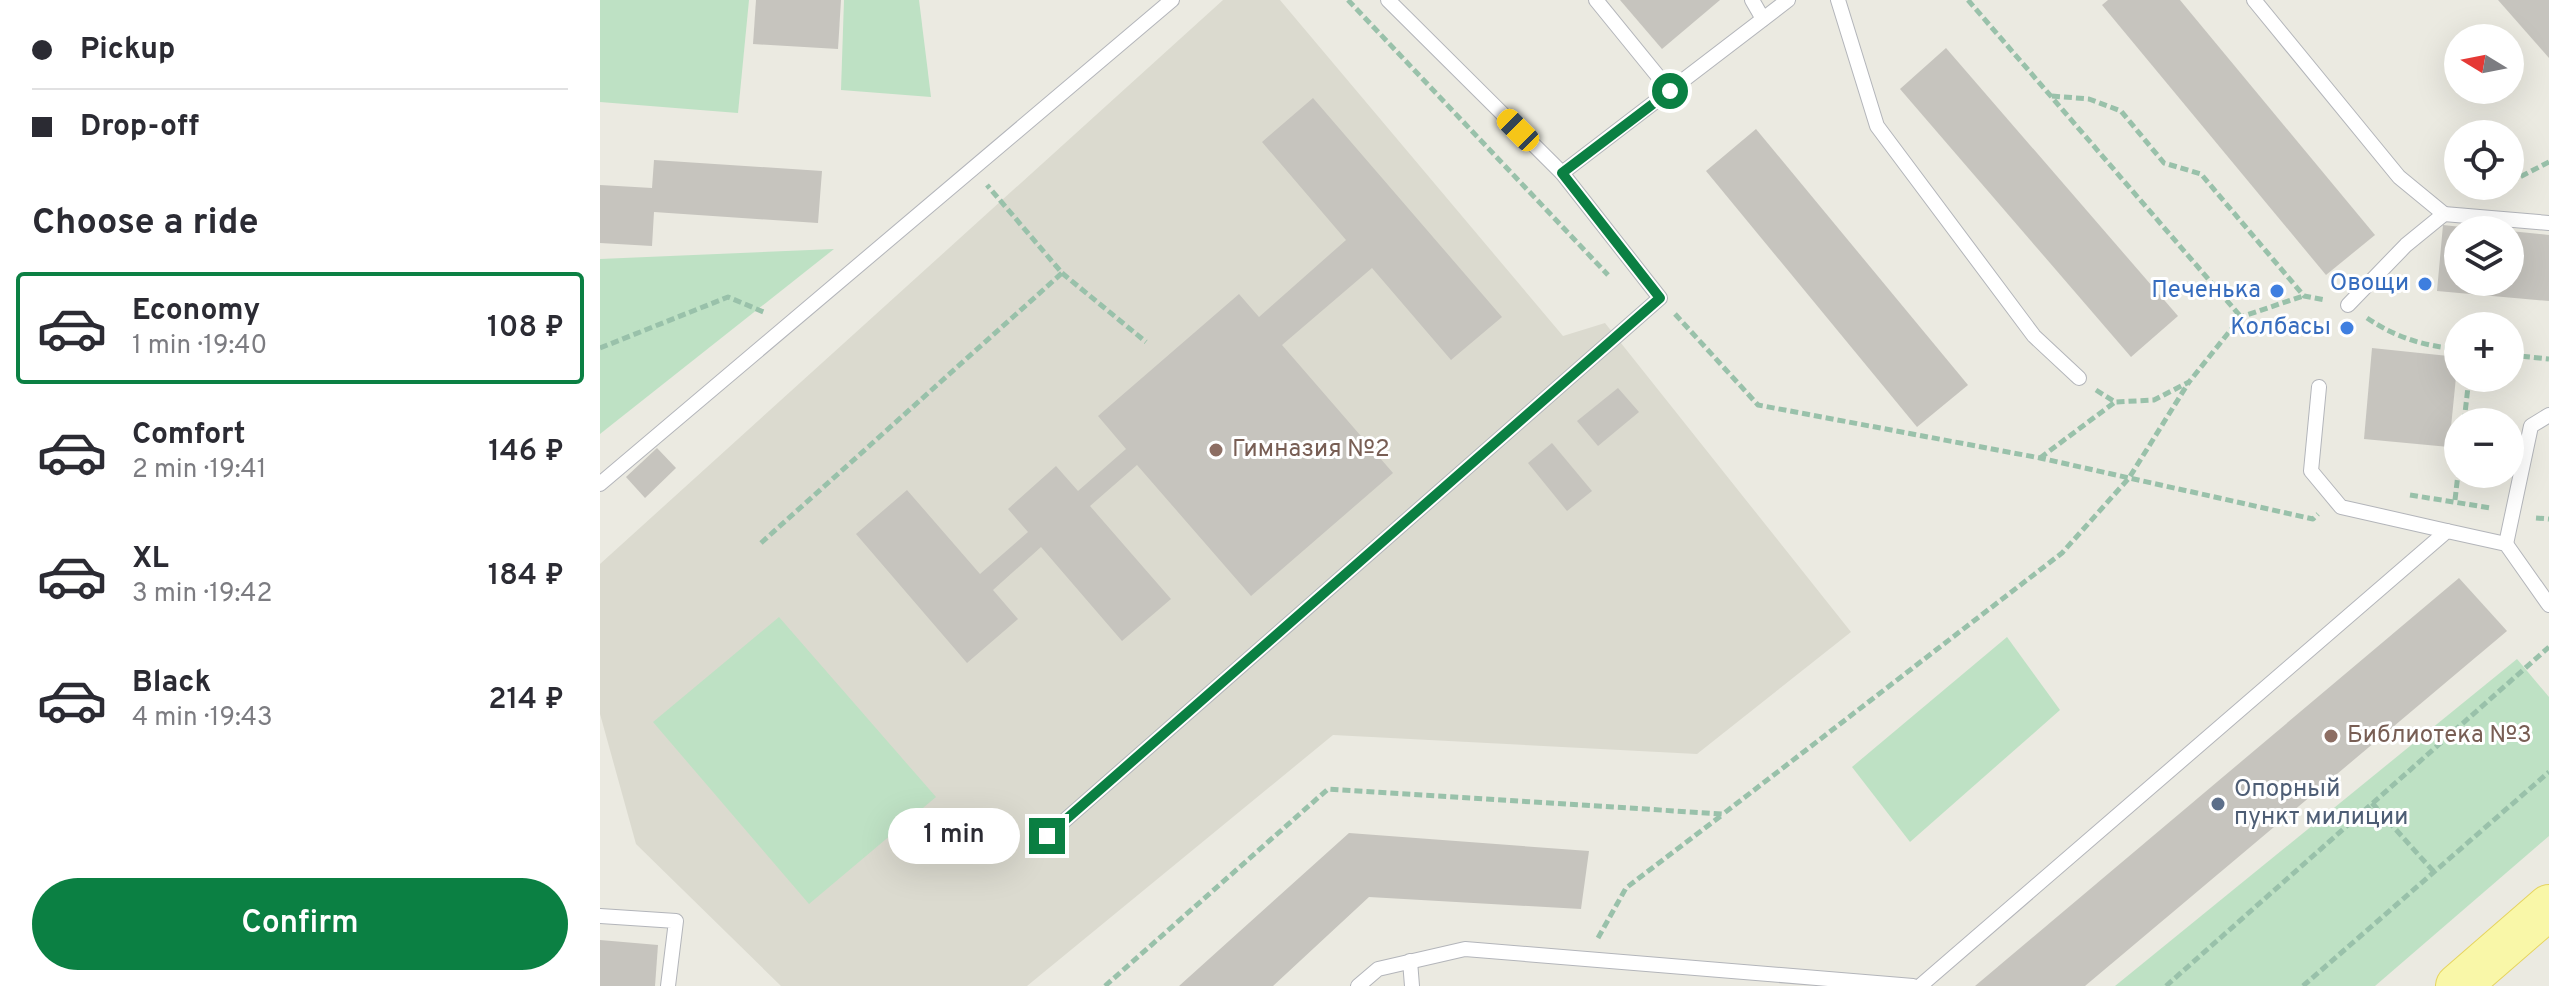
<!DOCTYPE html>
<meta charset="utf-8">
<style>
:root{--surface:#fff;--page:#f2f2f3;--text:#2b2b33;--muted:#7c7c81;--line:#e1e1e2;--accent:#0b8043}
body{margin:0;font-family:Overpass,sans-serif;background:var(--page);color:var(--text);height:100vh;display:flex;flex-direction:column;font-size:30px;white-space:nowrap}
*{box-sizing:border-box;margin:0}
p{font-size:26px;color:var(--muted)}
.icon{flex:none;width:44px;height:44px;fill:none;stroke:currentColor;stroke-width:2;stroke-linecap:round;stroke-linejoin:round}
.map{position:relative;flex:1;overflow:hidden}
.drawer{display:flex;flex-direction:column;background:var(--surface);width:600px}
.drawer>*{flex:none}
.banner{display:grid;align-content:center;height:176px;padding:0 32px;background:var(--surface)}
.needle{width:52px;rotate:280deg}
.buttons{position:absolute;left:1844px;top:24px;display:grid;gap:16px}
.buttons a{display:grid;place-items:center;width:80px;height:80px;border-radius:50%;background:var(--surface);box-shadow:0 8px 32px #0002;font-size:40px}
.end{position:absolute;width:36px;height:36px;margin:-18px;border:10px solid #0b8043;background:#fff;box-shadow:0 0 0 4px #fff}
.from{border-radius:50%}
.bubble{position:absolute;height:56px;border-radius:28px;background:var(--surface);box-shadow:0 8px 32px #0002;font-size:26px;font-weight:600;line-height:56px;text-align:center}
.car{position:absolute;width:24px;height:48px;margin:-24px -12px;border-radius:10px;box-shadow:0 0 6px 2px #0007;background:linear-gradient(#f5c518 24%,#345 0 40%,#f5c518 0 76%,#345 0 86%,#f5c518 0)}
.banner b{display:flex;align-items:center;gap:28px;height:76px;font-size:30px}
.banner b+b{border-top:2px solid var(--line)}
.banner i{width:20px;height:20px;background:var(--text)}
ul{padding:0;list-style:none}
li{display:flex;align-items:center;gap:24px;height:112px;margin:0 16px 12px;padding:0 16px;border:4px solid transparent;border-radius:8px}
li div{flex:1}
li b{display:block;font-size:30px}
li em{font-style:normal;font-weight:600}
li.on{border-color:var(--accent)}
li>.icon{width:72px;height:72px;stroke-width:1.5}
h2{padding:0 32px;font-size:36px;line-height:96px}
.cta{display:flex;gap:16px;margin-top:auto;padding:16px 32px}
.cta a{flex:1;height:92px;border-radius:48px;background:var(--accent);color:#fff;font-size:32px;font-weight:600;line-height:92px;text-align:center}
main{display:flex;flex:1;min-height:0}
.map>svg:first-child{display:block}
</style>
<main>
<section class="drawer">
<div class="banner">
<b><i class="from"></i>Pickup</b>
<b><i></i>Drop-off</b>
</div>
<h2>Choose a ride</h2>
<ul>
<li class="on"><svg class="icon" aria-label="car" viewBox="0 0 24 24"><path d="M5 17H2v-5l4-1 3-4h7l3 4 3 1v5h-3M9 17h6M6 11h13"/><circle cx="7" cy="17" r="2"/><circle cx="17" cy="17" r="2"/></svg><div><b>Economy</b><p>1 min · 19:40</p></div><em>108 ₽</em></li>
<li><svg class="icon" aria-label="car" viewBox="0 0 24 24"><path d="M5 17H2v-5l4-1 3-4h7l3 4 3 1v5h-3M9 17h6M6 11h13"/><circle cx="7" cy="17" r="2"/><circle cx="17" cy="17" r="2"/></svg><div><b>Comfort</b><p>2 min · 19:41</p></div><em>146 ₽</em></li>
<li><svg class="icon" aria-label="car" viewBox="0 0 24 24"><path d="M5 17H2v-5l4-1 3-4h7l3 4 3 1v5h-3M9 17h6M6 11h13"/><circle cx="7" cy="17" r="2"/><circle cx="17" cy="17" r="2"/></svg><div><b>XL</b><p>3 min · 19:42</p></div><em>184 ₽</em></li>
<li><svg class="icon" aria-label="car" viewBox="0 0 24 24"><path d="M5 17H2v-5l4-1 3-4h7l3 4 3 1v5h-3M9 17h6M6 11h13"/><circle cx="7" cy="17" r="2"/><circle cx="17" cy="17" r="2"/></svg><div><b>Black</b><p>4 min · 19:43</p></div><em>214 ₽</em></li>
</ul>
<div class="cta"><a>Confirm</a></div>
</section>
<div class="map">
<svg width="1949" height="986" viewBox="0 0 1949 986">
<rect width="100%" height="100%" fill="#ebeae1"/>
<path fill="#dbdacf" d="M623 0H680L963 336 1005 323 1251 632 1097 754 733 735 427 986H181L36 844 0 714V564Z"/>
<g fill="#bee1c4">
<path d="M0 0H149L138 113 0 102Z"/>
<path d="M244 0H319L331 97 241 90Z"/>
<path d="M234 249 0 434V259Z"/>
<path d="M179 617 336 797 209 904 53 722Z"/>
<path d="M1407 637 1460 710 1310 842 1252 767Z"/>
<path d="M1917 659 1949 697V836L1775 986H1515Z"/>
</g>
<g fill="#c6c4be">
<path d="M156 0H241L238 49 153 44Z"/>
<path d="M1020 0H1120L1062 49Z"/>
<path d="M1508 0H1580L1775 235 1726 275 1502 5Z"/>
<path d="M1898 0H1949V58Z"/>
<path d="M1346 48 1578 316 1531 357 1300 89Z"/>
<path d="M713 98 902 317 851 360 772 268 682 345 793 473 651 596 537 465 490 506 571 599 522 641 441 547 393 590 418 619 367 663 256 534 307 490 380 574 428 532 408 509 456 466 478 491 526 449 498 416 639 294 659 317 746 240 662 142Z"/>
<path d="M1156 129 1368 385 1317 427 1106 171Z"/>
<path d="M54 160 222 171 218 223 54 212 52 246 0 243V185L52 188Z"/>
<path d="M1843 225 1871 228 1858 230V282H1910V231L1949 235V301L1837 291Z"/>
<path d="M1772 348 1858 357 1849 447 1764 439Z"/>
<path d="M1018 388 1039 412 998 446 977 421Z"/>
<path d="M952 443 992 491 967 511 928 463Z"/>
<path d="M57 448 76 468 45 498 26 477Z"/>
<path d="M1859 578 1907 631 1485 986H1375Z"/>
<path d="M749 833 989 851 981 909 769 897 673 986H579Z"/>
<path d="M0 940 58 945 55 986H0Z"/>
</g>
<g fill="none" stroke-linecap="round" stroke-linejoin="round">
<defs>
<g id="service">
<path d="M996 0 1070 91"/>
<path d="M1152 0 1163 19"/>
<path d="M1238 0 1277 126 1434 336 1479 378"/>
<path d="M1654 0 1799 177 1844 214 1806 245 1748 305"/>
<path d="M962 173 1188 0"/>
<path d="M1844 214 1949 223"/>
<path d="M1719 387 1711 471 1741 507 1847 531"/>
<path d="M0 484 572 0"/>
<path d="M1906 544 1931 426 1949 415"/>
<path d="M447 836 1060 298 962 173 788 0"/>
<path d="M0 916 76 921 68 986"/>
<path d="M810 961 812 986"/>
<path d="M758 986 778 969 865 949 1313 986"/>
<path d="M1320 986 1847 531 1906 544 1949 605"/>
</g>
<path id="primary" d="M1858 986 1949 907"/>
</defs>
<use href="#service" stroke="#b3b5ba" stroke-width="16"/>
<use href="#primary" stroke="#e6d45f" stroke-width="46"/>
<g stroke="#99c1aa" stroke-width="5" stroke-dasharray="8 4" stroke-linecap="butt">
<path d="M748 0 1008 275"/>
<path d="M1368 0 1641 317"/>
<path d="M1452 96 1489 99 1521 111 1564 163 1601 174 1704 296 1725 300"/>
<path d="M1910 182 1949 162"/>
<path d="M1888 193 1902 186"/>
<path d="M462 273 546 342"/>
<path d="M1075 314 1158 405 1440 458 1713 519 1718 514"/>
<path d="M1767 318C1795 337 1823 346 1858 349"/>
<path d="M0 348 128 297 166 313"/>
<path d="M1910 355 1949 359"/>
<path d="M1496 390 1515 402 1554 400 1589 382 1641 317 1703 296"/>
<path d="M1864 422 1869 378"/>
<path d="M1440 458 1515 402"/>
<path d="M1810 495 1891 508"/>
<path d="M1855 500 1858 474"/>
<path d="M1936 518 1949 519"/>
<path d="M161 543 462 273 387 185"/>
<path d="M1772 803 1834 872"/>
<path d="M998 938 1026 888 1122 815"/>
<path d="M505 986 728 789 1123 814 1462 553 1529 478 1589 382"/>
<path d="M1566 986 1949 647"/>
<path d="M1703 986 1949 772"/>
</g>
<use href="#service" stroke="#fff" stroke-width="14"/>
<use href="#primary" stroke="#f9f7a8" stroke-width="44"/>
</g>
<g fill="none" stroke-linecap="round" stroke-linejoin="round">
<path stroke="#0b8043" stroke-width="10" d="M447 836 1060 298 962 173 1070 91"/>
</g>
<g fill="#3f7fe0" stroke="#fff" stroke-width="3">
<circle cx="1825" cy="284" r="8"/>
<circle cx="1677" cy="291" r="8"/>
<circle cx="1747" cy="328" r="8"/>
</g>
<g fill="#8d6e63" stroke="#fff" stroke-width="3">
<circle cx="616" cy="450" r="8"/>
<circle cx="1731" cy="736" r="8"/>
</g>
<circle fill="#5c6f8a" stroke="#fff" stroke-width="3" cx="1618" cy="804" r="8"/>
<g text-anchor="middle" dominant-baseline="central" stroke-width="6" stroke-linejoin="round" paint-order="stroke">
<g font-size="24" fill="#366cbe" stroke="#fff" text-anchor="end">
<text x="1809" y="284">Овощи</text>
<text x="1661" y="291">Печенька</text>
<text x="1731" y="328">Колбасы</text>
</g>
<g font-size="24" fill="#785e54" stroke="#fff" text-anchor="start">
<text x="632" y="450">Гимназия №2</text>
<text x="1747" y="736">Библиотека №3</text>
</g>
<g font-size="24" fill="#4e5e75" stroke="#fff" text-anchor="start">
<text x="1634" y="790">Опорный<tspan x="1634" dy="28">пункт милиции</tspan></text>
</g>
</g>
</svg>
<div class="buttons">
<a><svg class="needle" viewBox="-14 -14 28 28"><path d="M0-13l5 13h-10z" fill="#e53935"/><path d="M0 13l5-13h-10z" fill="#7c7c81"/></svg></a>
<a><svg class="icon" aria-label="locate" viewBox="0 0 24 24"><circle cx="12" cy="12" r="6"/><path d="M12 2v4M12 18v4M2 12h4M18 12h4"/></svg></a>
<a><svg class="icon" aria-label="layers" viewBox="0 0 24 24"><path d="M12 4l9 5-9 5-9-5zM3 14l9 5 9-5"/></svg></a>
<a>+</a>
<a>−</a>
</div>
<i class="end from" style="left:1070px;top:91px"></i>
<i class="end" style="left:447px;top:836px"></i>
<div class="bubble" style="left:288px;top:808px;width:132px">1 min</div>
<i class="car" style="left:918px;top:130px;rotate:315deg"></i>
</div>
</main>
